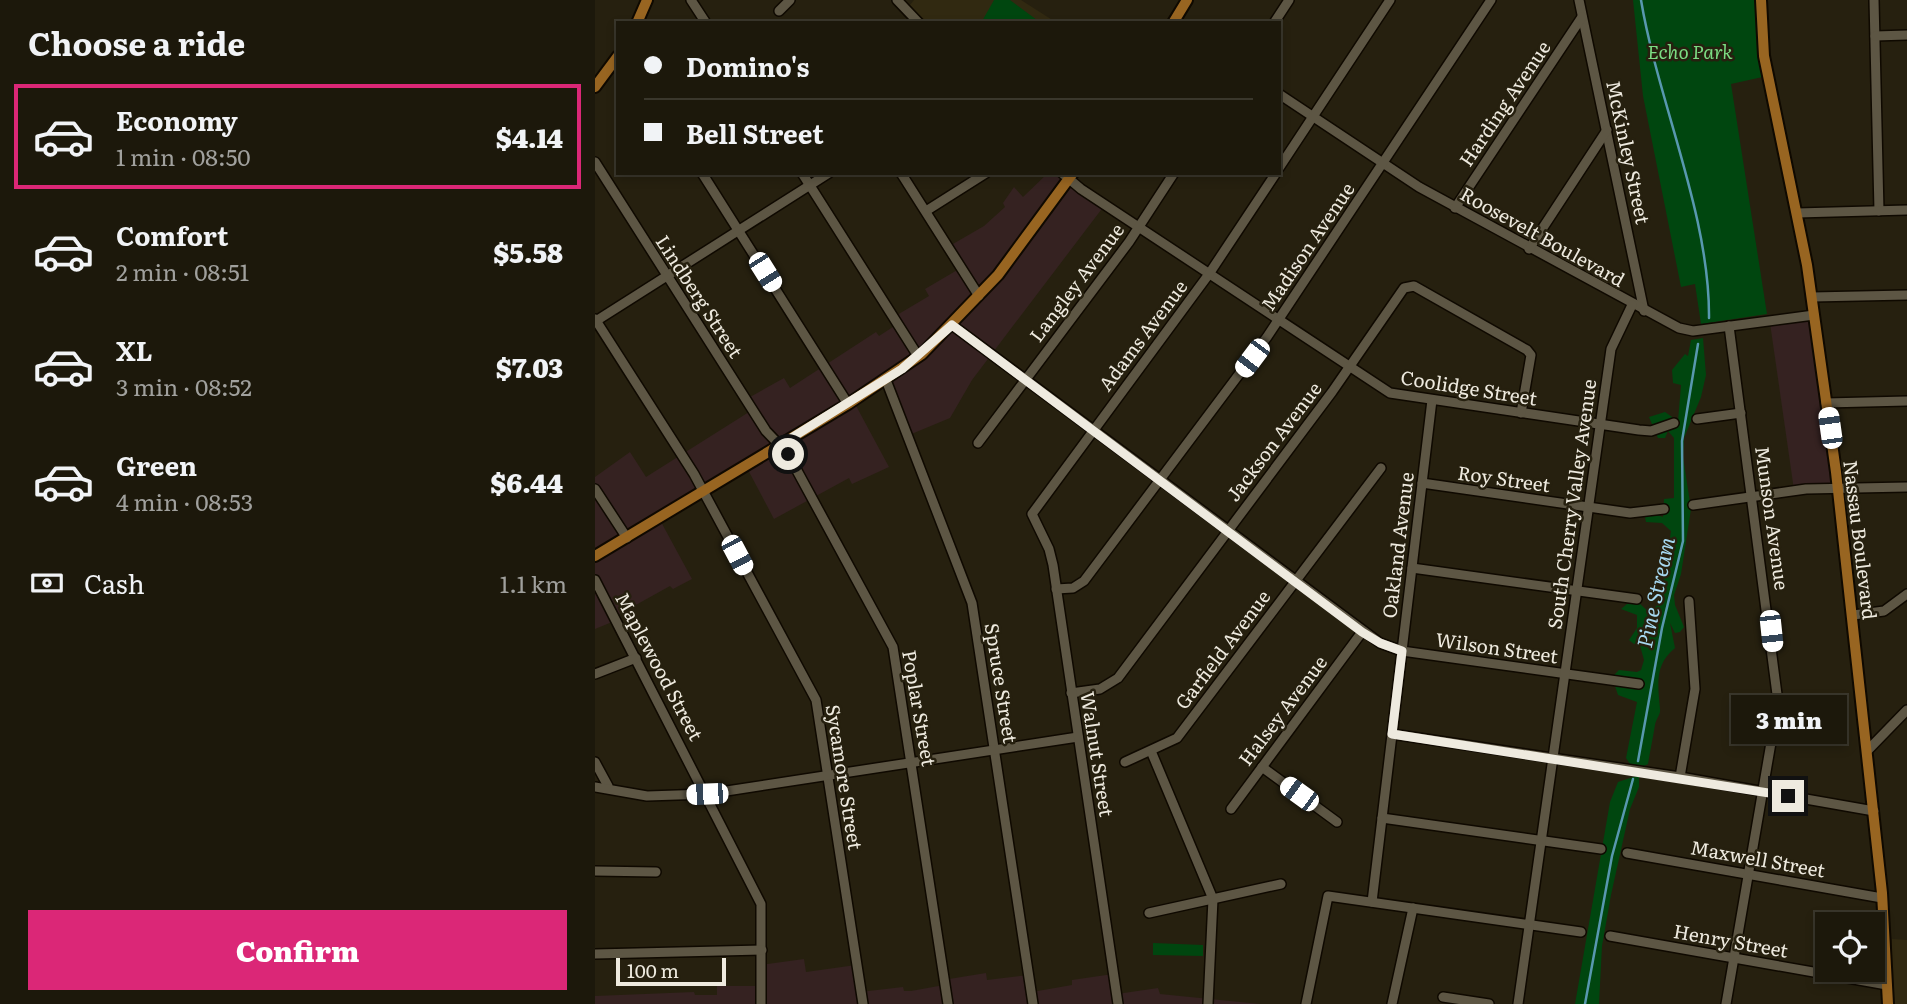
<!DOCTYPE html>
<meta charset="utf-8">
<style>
:root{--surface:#1c180b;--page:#292519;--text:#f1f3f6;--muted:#a0a09d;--line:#3a372c;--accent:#db2777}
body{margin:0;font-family:Literata,serif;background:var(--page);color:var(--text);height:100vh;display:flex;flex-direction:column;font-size:26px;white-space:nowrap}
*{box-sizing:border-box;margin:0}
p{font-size:23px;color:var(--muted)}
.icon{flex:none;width:38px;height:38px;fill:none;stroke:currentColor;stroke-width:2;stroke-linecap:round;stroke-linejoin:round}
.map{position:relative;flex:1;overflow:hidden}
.side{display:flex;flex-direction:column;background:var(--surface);width:595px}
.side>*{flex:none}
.hud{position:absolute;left:21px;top:21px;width:665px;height:154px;border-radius:0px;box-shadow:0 4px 10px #0003,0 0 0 2px var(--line);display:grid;align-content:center;height:154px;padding:0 28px;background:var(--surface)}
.tools{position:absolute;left:1220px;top:912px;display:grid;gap:14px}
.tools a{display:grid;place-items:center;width:70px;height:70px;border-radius:0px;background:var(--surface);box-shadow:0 4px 10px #0003,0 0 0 2px var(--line);font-size:35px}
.scale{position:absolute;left:21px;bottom:18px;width:110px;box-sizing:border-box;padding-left:7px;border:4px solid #eeeadf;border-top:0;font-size:19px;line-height:24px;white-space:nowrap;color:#eeeadf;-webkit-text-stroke:5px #26200f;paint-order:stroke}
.end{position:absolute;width:32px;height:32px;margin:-16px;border:9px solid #eeeadf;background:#111;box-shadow:0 0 0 4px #111}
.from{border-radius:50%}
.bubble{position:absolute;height:49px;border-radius:0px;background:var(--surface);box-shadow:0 4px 10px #0003,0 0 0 2px var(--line);font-size:23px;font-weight:800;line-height:49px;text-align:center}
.car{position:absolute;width:21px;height:42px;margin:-21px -10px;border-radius:9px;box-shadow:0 0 5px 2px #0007;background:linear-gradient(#fff 24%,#345 0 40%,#fff 0 76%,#345 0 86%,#fff 0)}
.hud b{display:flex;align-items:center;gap:24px;height:66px;font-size:26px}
.hud b+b{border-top:2px solid var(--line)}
.hud i{width:18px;height:18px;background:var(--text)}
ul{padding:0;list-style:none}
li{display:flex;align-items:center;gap:21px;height:105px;margin:0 14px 10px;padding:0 14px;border:4px solid transparent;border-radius:0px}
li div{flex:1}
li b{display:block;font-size:26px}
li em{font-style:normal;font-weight:800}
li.selected{border-color:var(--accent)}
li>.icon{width:63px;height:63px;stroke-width:1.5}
h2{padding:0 28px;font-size:32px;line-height:84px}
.pay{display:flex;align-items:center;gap:18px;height:77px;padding:0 28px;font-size:26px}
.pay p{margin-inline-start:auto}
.cta{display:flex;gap:14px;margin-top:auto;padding:14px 28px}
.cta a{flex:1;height:80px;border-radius:0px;background:var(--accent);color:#fff;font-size:28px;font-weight:800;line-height:80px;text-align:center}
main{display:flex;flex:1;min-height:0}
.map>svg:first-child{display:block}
</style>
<main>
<section class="side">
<h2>Choose a ride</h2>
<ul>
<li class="selected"><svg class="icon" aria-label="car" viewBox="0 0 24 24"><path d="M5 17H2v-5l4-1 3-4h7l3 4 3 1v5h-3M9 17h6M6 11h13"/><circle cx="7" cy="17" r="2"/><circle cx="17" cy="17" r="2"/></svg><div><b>Economy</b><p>1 min · 08:50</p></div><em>$4.14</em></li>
<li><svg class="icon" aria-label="car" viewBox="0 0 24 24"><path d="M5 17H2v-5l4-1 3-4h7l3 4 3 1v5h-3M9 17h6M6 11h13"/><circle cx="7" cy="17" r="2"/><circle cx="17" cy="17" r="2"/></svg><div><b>Comfort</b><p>2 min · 08:51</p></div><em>$5.58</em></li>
<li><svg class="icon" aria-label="car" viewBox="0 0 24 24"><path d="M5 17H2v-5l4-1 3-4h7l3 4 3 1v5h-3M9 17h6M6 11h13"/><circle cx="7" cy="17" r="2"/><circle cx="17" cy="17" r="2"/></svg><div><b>XL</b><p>3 min · 08:52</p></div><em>$7.03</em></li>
<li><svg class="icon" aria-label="car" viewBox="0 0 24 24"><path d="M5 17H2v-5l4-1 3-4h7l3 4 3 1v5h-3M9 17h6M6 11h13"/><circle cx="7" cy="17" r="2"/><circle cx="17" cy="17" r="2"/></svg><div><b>Green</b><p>4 min · 08:53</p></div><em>$6.44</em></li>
</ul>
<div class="pay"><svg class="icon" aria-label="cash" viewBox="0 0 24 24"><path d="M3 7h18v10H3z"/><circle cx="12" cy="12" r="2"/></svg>Cash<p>1.1 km</p></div>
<div class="cta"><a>Confirm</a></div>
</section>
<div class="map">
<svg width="1312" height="1004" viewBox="0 0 1312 1004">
<rect width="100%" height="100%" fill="#26200f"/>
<g fill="#352221">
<path d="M453 173H465L509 206 377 380 355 418 314 435 292 381 259 402 294 467 257 484 254 478 179 519 152 468 65 520 97 579 78 589 75 586 21 616 22 620 0 629V477L35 452 51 477 154 412 148 401 189 378 195 388 281 332 284 336 301 325 297 318 334 296 330 289 364 269 351 248 389 226 410 207 408 203 419 187 428 197Z"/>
<path d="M1218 317 1241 487 1199 490 1175 323Z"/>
<path d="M209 959 211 972 261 965 265 992 308 987 309 991H316L349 985 348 980 391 973 392 980 433 975 437 992 477 985V980L518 974 522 994 563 988 565 994 665 1004H0V996L99 992 100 995H122V986H165L166 965Z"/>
</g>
<g fill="#312911">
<path d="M319 0H426L462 23H331L315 5Z"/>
<path d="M1297 939 1312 940V1004H1297Z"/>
</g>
<g fill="#00460f">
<path d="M399 0H415L446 23H386Z"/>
<path d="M1038 0H1166L1172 76 1136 84 1172 314 1106 324 1100 284 1086 287 1048 96Z"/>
<path d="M1108 338 1111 375 1106 397 1089 438 1088 457 1096 509 1086 574 1079 595 1080 605 1089 627 1085 632 1080 633 1075 623 1080 648C1059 665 1063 685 1065 709 1066 714 1061 719 1060 725 1058 738 1055 751 1053 764L1049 766 1035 764 1031 758 1042 702 1023 695 1017 677 1024 670 1042 672 1046 670 1049 660 1044 642 1039 644 1034 640 1042 628V615L1026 609 1032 604 1044 603 1055 613 1065 602 1076 531 1067 523 1051 522 1050 517 1060 514 1068 517 1069 499 1079 498V438L1073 431 1070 438H1063L1054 417 1070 412 1083 421 1086 385 1078 383 1077 370 1090 354 1093 356 1096 340Z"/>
<path d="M1044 775V787L1035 809 1016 895 1007 946 1004 1004H980L1015 802 1023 782Z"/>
<path d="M558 943 608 945V956L558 955Z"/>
</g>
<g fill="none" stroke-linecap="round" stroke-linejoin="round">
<g stroke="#5898af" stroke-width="2.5">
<path d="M1046 0C1063 102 1115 215 1114 318"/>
<path d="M1043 761 1067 628 1088 541 1087 441 1103 344"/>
<path d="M990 1004 1017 856 1038 779"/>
</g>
<defs>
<g id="minor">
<path d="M96 0 111 23"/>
<path d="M302 0 324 23"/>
<path d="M984 0 1049 311"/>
<path d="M1279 0 1284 211"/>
<path d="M184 11 195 0"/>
<path d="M679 23 694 0"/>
<path d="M1280 36 1312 35"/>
<path d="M684 94 824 187 1084 328 1098 331 1219 315"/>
<path d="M0 162 171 431 193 454 298 647 353 1004"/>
<path d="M684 168 795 0"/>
<path d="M107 173 253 404"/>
<path d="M207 173 323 356"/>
<path d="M306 173 384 296"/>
<path d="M467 173 486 189 795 393 1044 430 1056 431 1079 423"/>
<path d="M860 208 987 17"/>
<path d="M331 211 391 173"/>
<path d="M1202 213 1312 210"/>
<path d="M934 249 1012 130"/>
<path d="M1217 297 1312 295"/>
<path d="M0 319 99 474 221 700 268 1004"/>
<path d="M1 321 234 173"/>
<path d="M357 325 785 643 807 651 1044 684"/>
<path d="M291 380 377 603 438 1004"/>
<path d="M1231 403 1312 401"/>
<path d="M1102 419 1146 413"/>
<path d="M383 443 534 242 579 173"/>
<path d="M827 483 1035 513 1069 509"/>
<path d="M0 489 32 538"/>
<path d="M1098 505 1211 489 1312 487"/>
<path d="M817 568 1042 599"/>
<path d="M0 580 166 904V1004"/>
<path d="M461 589 478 588 489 581 672 337 896 0"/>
<path d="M1258 615 1289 611 1312 594"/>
<path d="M0 674 41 658"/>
<path d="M476 693 505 689 523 678 737 392 809 288 819 286 932 350 936 355 926 413"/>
<path d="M797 734 1085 777 1279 811"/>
<path d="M1273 750 1312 710"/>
<path d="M556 751 618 899 613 1004"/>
<path d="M0 762 13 786"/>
<path d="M530 762 582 738 786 468"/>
<path d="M667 767 742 822"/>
<path d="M1085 777 1100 689 1094 601"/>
<path d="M0 787 52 796 112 794 483 737"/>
<path d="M636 809 767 632"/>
<path d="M787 818 1006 849"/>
<path d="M1032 853 1287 898"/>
<path d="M0 871 61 872"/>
<path d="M777 902 837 400"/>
<path d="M554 913 686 884"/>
<path d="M1015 936 1292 985"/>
<path d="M0 954 167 950"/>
<path d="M848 997 894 1004"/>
<path d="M523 1004 458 565 454 549 437 514 614 274 681 173"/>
<path d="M711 1004 733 896 986 932"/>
<path d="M797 1004 818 908"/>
<path d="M923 1004 1016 349 1037 305"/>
<path d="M1131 1004 1183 702 1134 326"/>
</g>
<g id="major">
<path d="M1166 0 1169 56 1212 265 1241 472 1287 893 1293 1004"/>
<path d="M42 23 52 0"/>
<path d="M578 23 592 0"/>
<path d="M0 87 23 56"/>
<path d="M0 556 253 404 327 354 403 275 478 173"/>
</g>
</defs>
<use href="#minor" stroke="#0f0900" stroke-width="12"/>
<use href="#major" stroke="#0f0900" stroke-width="14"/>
<use href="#minor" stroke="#5d5644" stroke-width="9"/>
<use href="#major" stroke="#986521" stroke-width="10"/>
</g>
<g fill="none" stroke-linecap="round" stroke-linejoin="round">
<path stroke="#eeeadf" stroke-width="9" d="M193 454 185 445 307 369 357 325 767 632 785 643 807 651 797 734 1193 796"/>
</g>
<g text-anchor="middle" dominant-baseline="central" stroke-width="5" stroke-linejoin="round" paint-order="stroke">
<g font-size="19" font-style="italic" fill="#7bdc82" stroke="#26200f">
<text x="1095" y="51">Echo Park</text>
</g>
<g font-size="19" fill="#eeeadf" stroke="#26200f">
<text transform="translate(909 103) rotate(-56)">Harding Avenue</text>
<text transform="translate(1034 152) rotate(78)">McKinley Street</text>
<text transform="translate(948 236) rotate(29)">Roosevelt Boulevard</text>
<text transform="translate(712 246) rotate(-56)">Madison Avenue</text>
<text transform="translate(481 282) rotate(-53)">Langley Avenue</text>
<text transform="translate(105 296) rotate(57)">Lindberg Street</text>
<text transform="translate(547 335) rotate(-53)">Adams Avenue</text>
<text transform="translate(874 387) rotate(9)">Coolidge Street</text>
<text transform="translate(678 441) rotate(-53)">Jackson Avenue</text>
<text transform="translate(909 478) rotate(8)">Roy Street</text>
<text transform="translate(976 504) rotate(-82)">South Cherry Valley Avenue</text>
<text transform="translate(1178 518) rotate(82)">Munson Avenue</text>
<text transform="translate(1266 540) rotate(83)">Nassau Boulevard</text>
<text transform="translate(802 545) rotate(-83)">Oakland Avenue</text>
<text transform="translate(902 647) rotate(8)">Wilson Street</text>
<text transform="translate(627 649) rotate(-53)">Garfield Avenue</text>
<text transform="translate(65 666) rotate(62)">Maplewood Street</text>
<text transform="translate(407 683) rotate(81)">Spruce Street</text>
<text transform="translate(325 708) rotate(80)">Poplar Street</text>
<text transform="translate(687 710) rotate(-53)">Halsey Avenue</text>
<text transform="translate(503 754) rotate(81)">Walnut Street</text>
<text transform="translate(250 777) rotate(81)">Sycamore Street</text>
<text transform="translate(1163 858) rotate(10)">Maxwell Street</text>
<text transform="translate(1136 940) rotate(10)">Henry Street</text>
</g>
<g font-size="21" font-style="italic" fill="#a6d7ef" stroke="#26200f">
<text transform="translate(1059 592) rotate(-78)">Pine Stream</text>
</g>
</g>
</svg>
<div class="tools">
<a><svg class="icon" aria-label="locate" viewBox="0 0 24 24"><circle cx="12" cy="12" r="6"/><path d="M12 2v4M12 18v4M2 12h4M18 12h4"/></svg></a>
</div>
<div class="scale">100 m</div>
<i class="end from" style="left:193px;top:454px"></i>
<i class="end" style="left:1193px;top:796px"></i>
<div class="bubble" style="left:1136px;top:695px;width:116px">3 min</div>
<i class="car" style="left:170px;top:272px;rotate:148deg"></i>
<i class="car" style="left:657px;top:358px;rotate:217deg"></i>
<i class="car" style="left:1235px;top:428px;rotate:352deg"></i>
<i class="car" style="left:142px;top:555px;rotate:152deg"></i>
<i class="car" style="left:1176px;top:631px;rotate:174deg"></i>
<i class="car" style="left:112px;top:794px;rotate:268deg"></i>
<i class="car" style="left:704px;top:794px;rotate:306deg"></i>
<div class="hud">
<b><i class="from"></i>Domino's</b>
<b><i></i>Bell Street</b>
</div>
</div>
</main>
